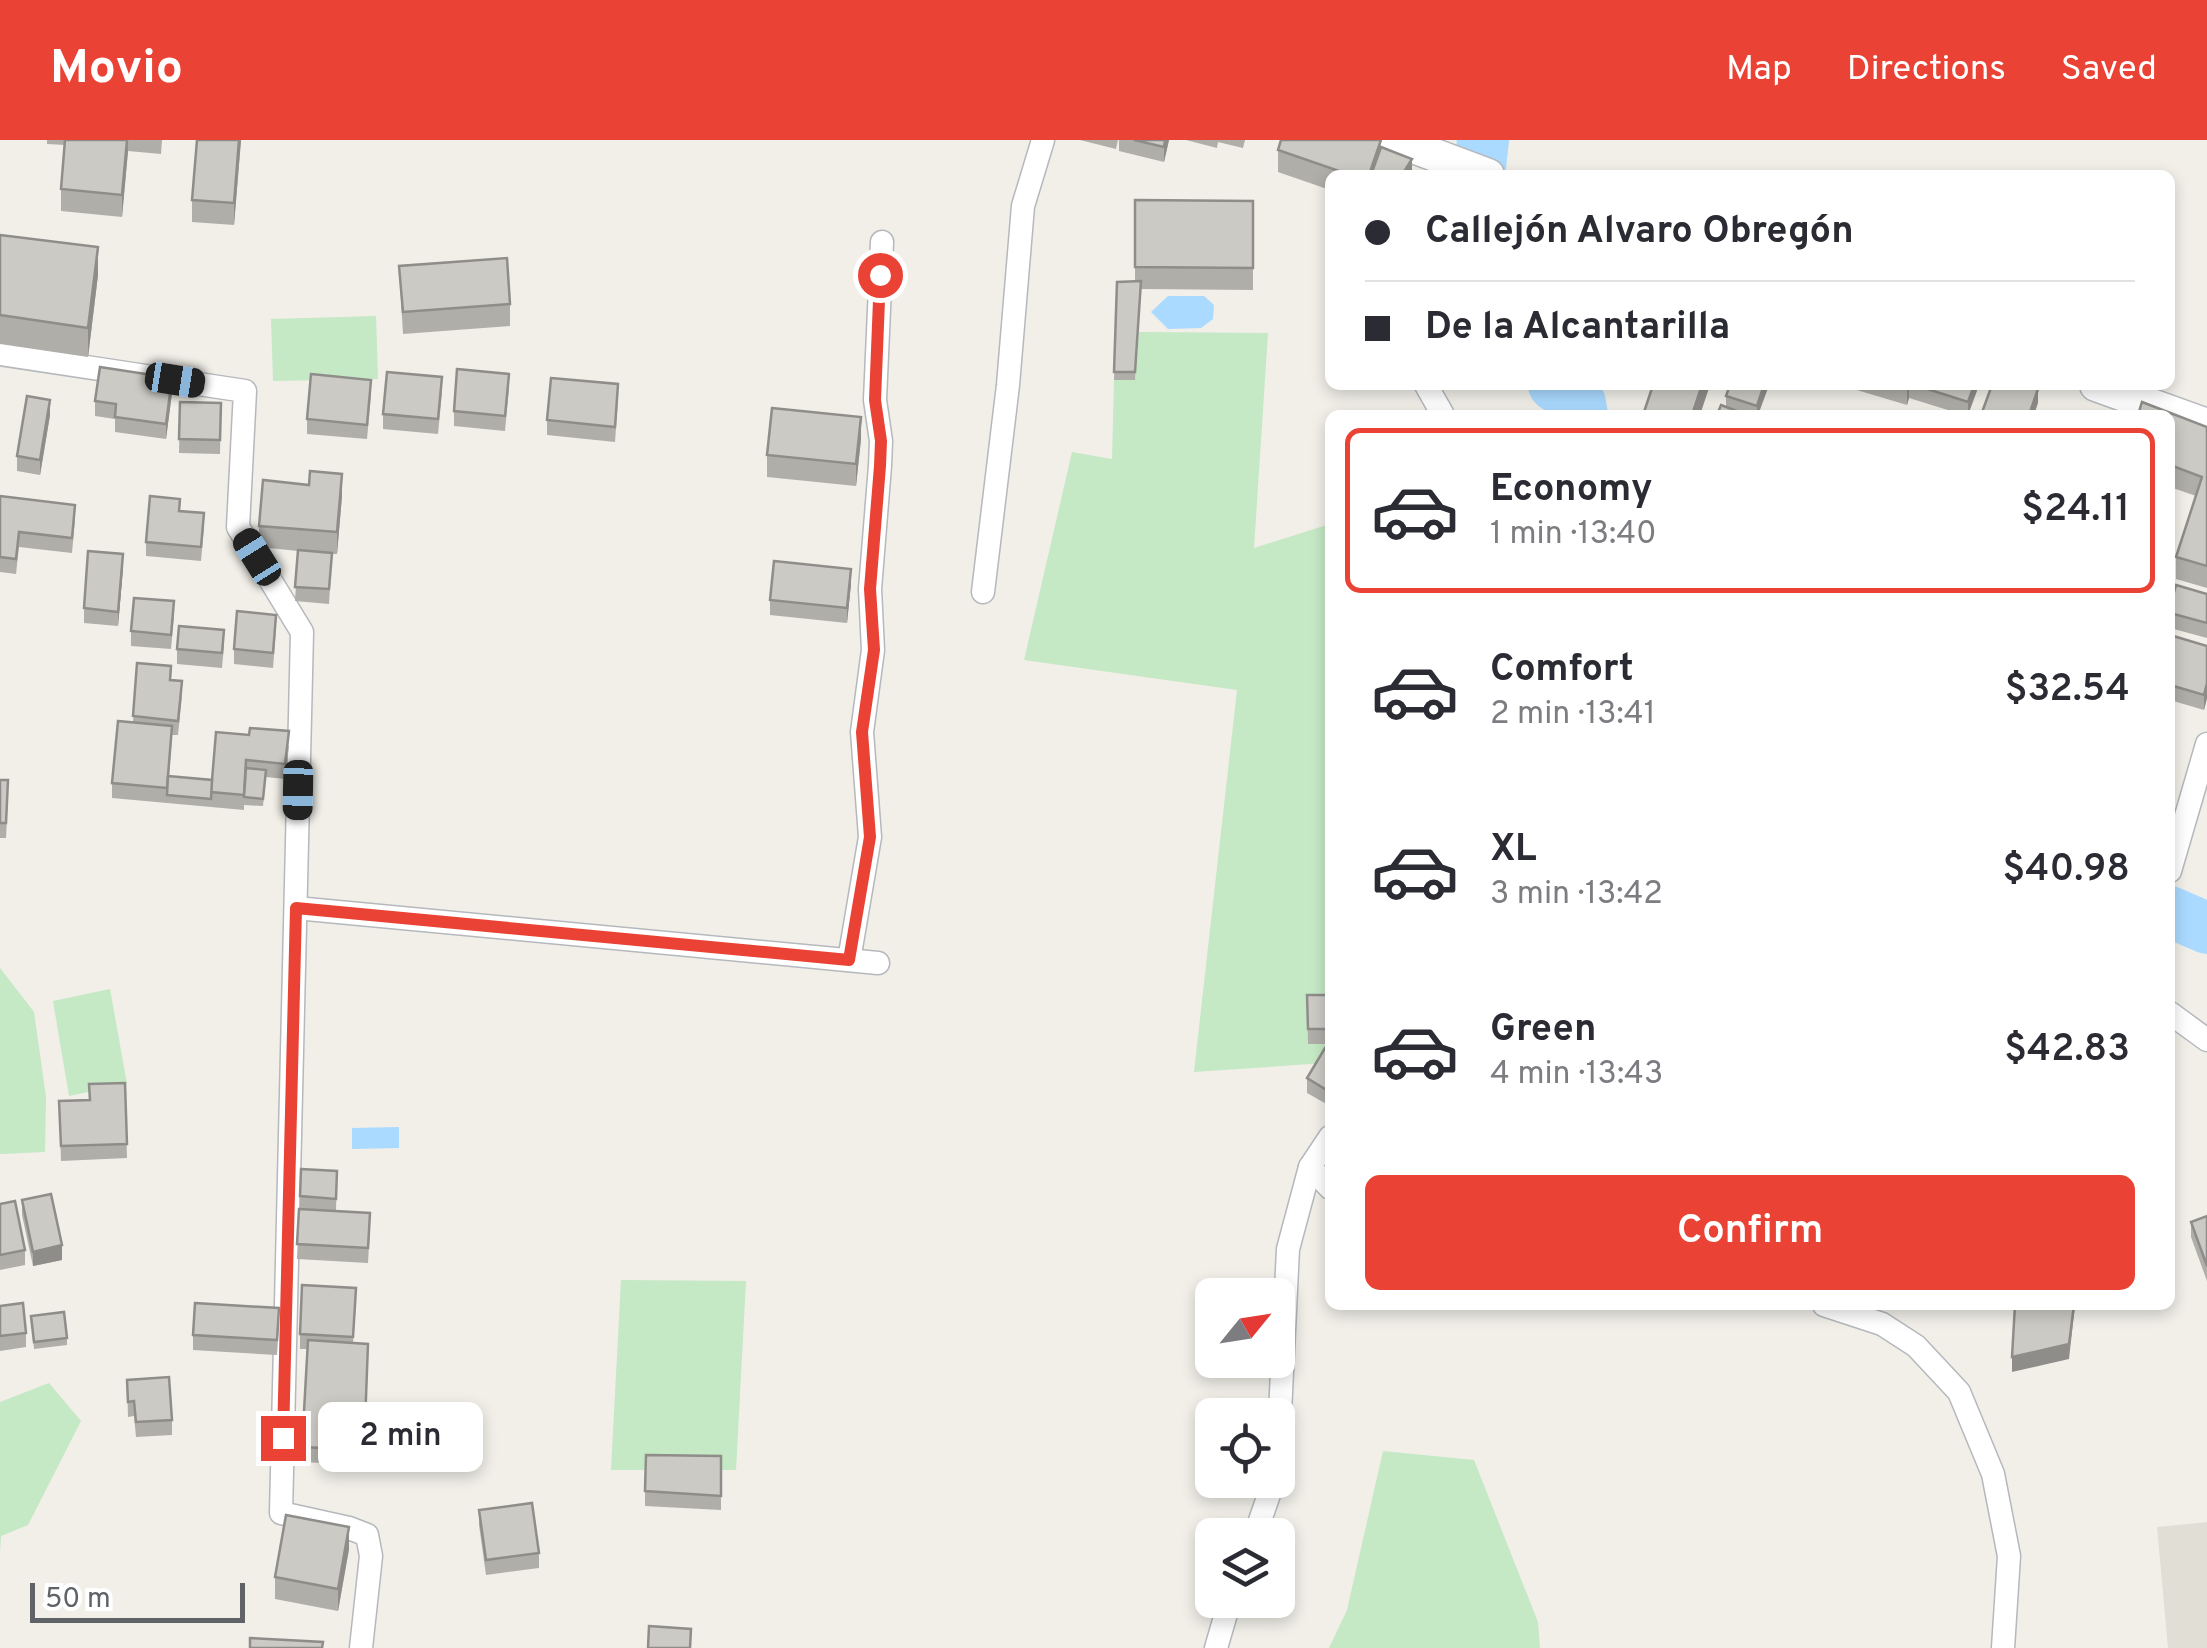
<!DOCTYPE html>
<meta charset="utf-8">
<style>
:root{--surface:#fff;--page:#f7f7f7;--text:#2b2b33;--muted:#7c7c81;--line:#e1e1e2;--accent:#ea4335}
body{margin:0;font-family:Overpass,sans-serif;background:var(--page);color:var(--text);height:100vh;display:flex;flex-direction:column;font-size:38px;white-space:nowrap}
*{box-sizing:border-box;margin:0}
p{font-size:32px;color:var(--muted)}
.icon{flex:none;width:55px;height:55px;fill:none;stroke:currentColor;stroke-width:2;stroke-linecap:round;stroke-linejoin:round}
.map{position:relative;flex:1;overflow:hidden}
.sheet{position:absolute;left:1325px;top:270px;width:850px;height:900px;display:flex;flex-direction:column;background:var(--surface);border-radius:15px;box-shadow:0 5px 15px #0003}
.sheet>*{flex:none}
.banner{position:absolute;left:1325px;top:30px;width:850px;height:220px;border-radius:15px;box-shadow:0 5px 15px #0003;display:grid;align-content:center;height:220px;padding:0 40px;background:var(--surface)}
.needle{width:65px;rotate:60deg}
.buttons{position:absolute;left:1195px;top:1138px;display:grid;gap:20px}
.buttons a{display:grid;place-items:center;width:100px;height:100px;border-radius:15px;background:var(--surface);box-shadow:0 5px 15px #0003;font-size:50px}
.scale{position:absolute;left:30px;bottom:25px;width:215px;box-sizing:border-box;padding-left:10px;border:5px solid #5f6368;border-top:0;font-size:28px;line-height:35px;white-space:nowrap;color:#5f6368;-webkit-text-stroke:8px #fff;paint-order:stroke}
.end{position:absolute;width:45px;height:45px;margin:-22px;border:12px solid #ea4335;background:#fff;box-shadow:0 0 0 5px #fff}
.from{border-radius:50%}
.bubble{position:absolute;height:70px;border-radius:15px;background:var(--surface);box-shadow:0 5px 15px #0003;font-size:32px;font-weight:600;line-height:70px;text-align:center}
.car{position:absolute;width:30px;height:60px;margin:-30px -15px;border-radius:12px;box-shadow:0 0 8px 2px #0007;background:linear-gradient(#222 24%,#8ab4d8 0 40%,#222 0 76%,#8ab4d8 0 86%,#222 0)}
.banner b{display:flex;align-items:center;gap:35px;height:95px;font-size:38px}
.banner b+b{border-top:2px solid var(--line)}
.banner i{width:25px;height:25px;background:var(--text)}
ul{padding:18px 0 0;list-style:none}
li{display:flex;align-items:center;gap:30px;height:165px;margin:0 20px 15px;padding:0 20px;border:5px solid transparent;border-radius:15px}
li div{flex:1}
li b{display:block;font-size:38px}
li em{font-style:normal;font-weight:600}
li.active{border-color:var(--accent)}
li>.icon{width:90px;height:90px;stroke-width:1.5}
.primary-button{display:flex;gap:20px;margin-top:auto;padding:20px 40px}
.primary-button a{flex:1;height:115px;border-radius:15px;background:var(--accent);color:#fff;font-size:40px;font-weight:600;line-height:115px;text-align:center}
header{display:flex;align-items:center;gap:60px;box-sizing:border-box;height:140px;padding:0 50px;background:var(--accent);color:#fff}
header strong{font-size:48px}
nav{display:flex;gap:55px;margin-inline-start:auto;font-size:35px}
.map>svg:first-child{display:block}
</style>
<header>
<strong>Movio</strong>
<nav><a>Map</a><a>Directions</a><a>Saved</a></nav>
</header>
<div class="map">
<svg width="2207" height="1508" viewBox="0 0 2207 1508">
<rect width="100%" height="100%" fill="#f1efe8"/>
<path fill="#e1ded6" d="M2207 1382V1508H2168L2157 1387Z"/>
<g fill="#c5e8c5">
<path d="M376 176 378 239 273 241 271 179Z"/>
<path d="M1139 192 1268 193 1254 408 1330 384V926L1325 923 1194 932 1237 550 1024 520 1072 312 1112 319 1114 240 1135 239Z"/>
<path d="M0 828 34 872 46 957 45 1012 0 1014Z"/>
<path d="M110 849 127 944 69 956 53 861Z"/>
<path d="M621 1140 746 1141 736 1330H611Z"/>
<path d="M49 1243 81 1281 28 1385 1 1396 0 1413V1262Z"/>
<path d="M1383 1311 1474 1320 1538 1482 1540 1508H1329L1347 1470Z"/>
</g>
<g fill="#aadaff">
<path d="M1168 156H1204L1214 165 1213 179 1201 188 1168 189 1151 172Z"/>
<path d="M399 987V1008L352 1009V988Z"/>
</g>
<g fill="none" stroke-linecap="round" stroke-linejoin="round">
<g stroke="#aadaff" stroke-width="52">
<path d="M1479 35 1483 0"/>
<path d="M1554 245 1580 263 1582 275"/>
<path d="M2170 772 2207 788"/>
</g>
<defs>
<g id="street">
<path d="M0 214 245 251 238 387 302 492 281 1373 349 1388 367 1395 371 1416 361 1508"/>
<path d="M1426 245 1443 275"/>
<path d="M983 452 1008 245 1023 66 1043 0"/>
<path d="M2170 731 2207 604"/>
<path d="M296 768 878 823"/>
<path d="M849 820 870 697 862 592 873 510 870 449 880 326 881 301 875 260 882 102"/>
<path d="M2170 873 2207 900"/>
<path d="M1330 997 1310 1027 1330 1048"/>
<path d="M1824 1165 1882 1184 1916 1206 1959 1252 1993 1334 2009 1416 2003 1508"/>
<path d="M1278 1314 1288 1109 1310 1027"/>
<path d="M1255 1395 1274 1340"/>
<path d="M1216 1508 1230 1460"/>
</g>
<g id="secondary">
<path d="M1395 0 1488 35"/>
<path d="M2096 245 2207 285"/>
</g>
</defs>
<use href="#street" stroke="#b5b8bc" stroke-width="25"/>
<use href="#secondary" stroke="#b6babf" stroke-width="35"/>
<use href="#street" stroke="#fff" stroke-width="22"/>
<use href="#secondary" stroke="#fff" stroke-width="32"/>
</g>
<g fill="#afaea9">
<path d="M47 0H162L161 14 128 11 122 77 61 71V49L65 5 47 4Z"/>
<path d="M241 0 234 85 192 82V60Z"/>
<path d="M1080 0H1118L1116 9Z"/>
<path d="M1119 0H1169L1164 22 1119 11Z"/>
<path d="M1186 0H1245L1243 8 1218 2 1217 8Z"/>
<path d="M1381 7 1411 35H1330V50L1278 32V10Z"/>
<path d="M1135 60 1253 61V150L1141 149 1135 240H1114L1117 142H1135Z"/>
<path d="M0 95 98 135 88 217 0 204Z"/>
<path d="M399 126 510 164V186L403 194Z"/>
<path d="M1730 245H1769L1758 275H1717L1726 267V256Z"/>
<path d="M1840 245H1979L1968 275H1964L1909 258 1907 265Z"/>
<path d="M509 248 505 291 454 286V271Z"/>
<path d="M442 252 438 294 383 289V274Z"/>
<path d="M172 253 166 299 115 292V279L95 276V261Z"/>
<path d="M371 255 367 299 307 294V279Z"/>
<path d="M618 259 615 302 547 295V280Z"/>
<path d="M180 262 221 263 220 314 179 313Z"/>
<path d="M50 275 40 335 17 331V316Z"/>
<path d="M2170 275 2207 287V448L2176 439V417L2196 356 2170 347Z"/>
<path d="M861 299 856 346 767 337V315Z"/>
<path d="M309 345 342 356 337 414H332L329 464 295 461 298 411 259 407V386Z"/>
<path d="M0 356 75 379 72 413 19 407 16 434 0 432Z"/>
<path d="M180 371 204 387 201 421 146 416V402Z"/>
<path d="M123 428 118 486 84 483V468Z"/>
<path d="M851 444 847 483 770 475V460Z"/>
<path d="M2207 454V498L2170 488V467Z"/>
<path d="M174 476 171 509 131 506V491Z"/>
<path d="M276 489 273 528 234 524V509Z"/>
<path d="M2170 495 2207 506V558L2204 570 2170 560Z"/>
<path d="M224 505 222 528 177 524V509Z"/>
<path d="M137 523 171 540 182 556 178 595H172L169 636 212 640 216 592 289 606 285 639 266 637 263 666 244 665V670L112 658V643L133 582Z"/>
<path d="M0 640 8 655 6 698H0Z"/>
<path d="M1307 855H1330V904H1308Z"/>
<path d="M1330 911V966L1307 953V938Z"/>
<path d="M125 943 127 1018 61 1021 59 961 89 960Z"/>
<path d="M301 1029 337 1031 336 1071 370 1088 368 1123 297 1119Z"/>
<path d="M22 1060 62 1120 33 1126 22 1075Z"/>
<path d="M0 1064 25 1110V1125L0 1130Z"/>
<path d="M2207 1076V1141L2191 1097V1082Z"/>
<path d="M356 1163 353 1203 368 1204 364 1325 302 1322 308 1209H300V1194Z"/>
<path d="M0 1166 26 1193V1207L0 1211Z"/>
<path d="M31 1176 67 1198V1205L34 1209Z"/>
<path d="M279 1183 277 1215 193 1210V1195Z"/>
<path d="M127 1240 172 1280V1295L136 1297 134 1276 128 1277Z"/>
<path d="M721 1316V1370L645 1366V1351Z"/>
<path d="M479 1370 539 1413V1428L486 1435 479 1385Z"/>
<path d="M349 1409 338 1471 275 1459V1437Z"/>
</g>
<g fill="#8f8d8a">
<path d="M127 0 128 11 122 77V55Z"/>
<path d="M239 0H241L234 85V63Z"/>
<path d="M1165 0H1169L1164 22V7Z"/>
<path d="M1412 19V34L1402 35Z"/>
<path d="M98 107V135L88 217V188Z"/>
<path d="M172 238V253L166 299V284Z"/>
<path d="M1702 245H1710L1700 275H1692Z"/>
<path d="M1764 245H1769L1758 275H1757V266Z"/>
<path d="M1907 245H1909V258L1907 265Z"/>
<path d="M1974 245H1979L1968 275V262Z"/>
<path d="M2038 249V263L2034 275H2029Z"/>
<path d="M50 260V275L40 335V320Z"/>
<path d="M861 277V299L856 346V324Z"/>
<path d="M342 334V356L337 414V392Z"/>
<path d="M123 414V428L118 486V472Z"/>
<path d="M851 429V444L847 483V468Z"/>
<path d="M2207 543V558L2204 570V555Z"/>
<path d="M62 1105V1120L33 1126V1112Z"/>
<path d="M2075 1165 2069 1219 2012 1232V1217Z"/>
<path d="M349 1387V1409L338 1471V1449Z"/>
</g>
<g fill="#cccac5" stroke="#8f8d8a" stroke-width="2.5">
<path d="M65 0H127L122 55 61 49Z"/>
<path d="M197 0H239L234 63 192 60Z"/>
<path d="M1134 0H1165L1164 7Z"/>
<path d="M1281 0H1381L1369 35H1341L1342 32 1278 10Z"/>
<path d="M1381 7 1412 19 1402 35H1371Z"/>
<path d="M1135 60 1253 61V128L1135 127Z"/>
<path d="M0 95 98 107 88 188 0 175Z"/>
<path d="M507 118 510 164 403 172 399 126Z"/>
<path d="M1141 141 1135 232H1114L1117 142Z"/>
<path d="M100 227 172 238 166 284 115 277 116 264 95 261Z"/>
<path d="M457 229 509 234 505 276 454 271Z"/>
<path d="M387 232 442 237 438 279 383 274Z"/>
<path d="M311 234 371 240 367 285 307 279Z"/>
<path d="M551 238 618 244 615 287 547 280Z"/>
<path d="M1653 245H1702L1692 275H1643Z"/>
<path d="M1730 245H1764L1757 266 1726 256Z"/>
<path d="M1915 245H1974L1968 262Z"/>
<path d="M1992 245H2027L2038 249 2029 275H1981Z"/>
<path d="M27 256 50 260 40 320 17 316Z"/>
<path d="M180 262 221 263 220 300 179 299Z"/>
<path d="M2142 262 2207 287V426L2176 417 2202 337 2170 325V275H2138Z"/>
<path d="M1721 265 1747 275H1717Z"/>
<path d="M772 268 861 277 856 324 767 315Z"/>
<path d="M310 331 342 334 337 392 259 386 263 340 309 345Z"/>
<path d="M0 356 75 365 72 398 19 392 16 419 0 417Z"/>
<path d="M150 356 180 359 179 371 204 373 201 407 146 402Z"/>
<path d="M298 410 332 413 329 449 295 447Z"/>
<path d="M88 411 123 414 118 472 84 468Z"/>
<path d="M774 421 851 429 847 468 770 460Z"/>
<path d="M2176 445 2207 454V483L2170 473V467Z"/>
<path d="M134 458 174 461 171 495 131 491Z"/>
<path d="M237 471 276 475 273 513 234 509Z"/>
<path d="M179 486 224 490 222 513 177 509Z"/>
<path d="M2170 495 2207 506V543L2204 555 2170 545Z"/>
<path d="M137 523 171 526 170 540 182 541 178 581 133 576Z"/>
<path d="M118 581 172 586 167 648 112 643Z"/>
<path d="M250 588 289 591 285 624 246 620 244 655 211 652 216 592 249 595Z"/>
<path d="M246 628 266 630 263 659 244 657Z"/>
<path d="M168 636 212 640 211 659 167 655Z"/>
<path d="M0 640H8L6 683H0Z"/>
<path d="M1307 855H1330V889H1308Z"/>
<path d="M1325 908 1330 911V952L1307 938Z"/>
<path d="M125 943 127 1004 61 1006 59 961 90 960 89 944Z"/>
<path d="M301 1029 337 1031 336 1059 300 1056Z"/>
<path d="M51 1054 62 1105 33 1112 22 1060Z"/>
<path d="M15 1061 25 1110 0 1115V1064Z"/>
<path d="M299 1069 370 1073 368 1108 297 1104Z"/>
<path d="M2207 1076V1126L2191 1082Z"/>
<path d="M302 1145 356 1148 353 1197 300 1194Z"/>
<path d="M23 1163 26 1193 0 1196V1166Z"/>
<path d="M195 1163 279 1168 277 1200 193 1195Z"/>
<path d="M2015 1165H2074L2069 1204 2012 1217Z"/>
<path d="M64 1172 67 1198 34 1202 31 1176Z"/>
<path d="M308 1200 368 1204 364 1310 302 1307Z"/>
<path d="M169 1237 172 1280 136 1282 134 1261 128 1262 127 1240Z"/>
<path d="M646 1315 721 1316V1356L645 1351Z"/>
<path d="M532 1363 539 1413 486 1420 479 1370Z"/>
<path d="M286 1375 349 1387 338 1449 275 1437Z"/>
<path d="M649 1486 691 1489 690 1508H648Z"/>
<path d="M250 1498 323 1502 322 1508H250Z"/>
</g>
<g fill="none" stroke-linecap="round" stroke-linejoin="round">
<path stroke="#ea4335" stroke-width="12" d="M283 1298 296 768 849 820 870 697 862 592 874 510 870 449 880 326 881 301 875 260 880 135"/>
</g>
</svg>
<div class="buttons">
<a><svg class="needle" viewBox="-14 -14 28 28"><path d="M0-13l5 13h-10z" fill="#e53935"/><path d="M0 13l5-13h-10z" fill="#7c7c81"/></svg></a>
<a><svg class="icon" aria-label="locate" viewBox="0 0 24 24"><circle cx="12" cy="12" r="6"/><path d="M12 2v4M12 18v4M2 12h4M18 12h4"/></svg></a>
<a><svg class="icon" aria-label="layers" viewBox="0 0 24 24"><path d="M12 4l9 5-9 5-9-5zM3 14l9 5 9-5"/></svg></a>
</div>
<div class="scale">50 m</div>
<i class="end from" style="left:880px;top:135px"></i>
<i class="end" style="left:283px;top:1298px"></i>
<div class="bubble" style="left:318px;top:1262px;width:165px">2 min</div>
<i class="car" style="left:175px;top:240px;rotate:99deg"></i>
<i class="car" style="left:257px;top:417px;rotate:328deg"></i>
<i class="car" style="left:298px;top:650px;rotate:181deg"></i>
<div class="banner">
<b><i class="from"></i>Callejón Alvaro Obregón</b>
<b><i></i>De la Alcantarilla</b>
</div>
<section class="sheet">
<ul>
<li class="active"><svg class="icon" aria-label="car" viewBox="0 0 24 24"><path d="M5 17H2v-5l4-1 3-4h7l3 4 3 1v5h-3M9 17h6M6 11h13"/><circle cx="7" cy="17" r="2"/><circle cx="17" cy="17" r="2"/></svg><div><b>Economy</b><p>1 min · 13:40</p></div><em>$24.11</em></li>
<li><svg class="icon" aria-label="car" viewBox="0 0 24 24"><path d="M5 17H2v-5l4-1 3-4h7l3 4 3 1v5h-3M9 17h6M6 11h13"/><circle cx="7" cy="17" r="2"/><circle cx="17" cy="17" r="2"/></svg><div><b>Comfort</b><p>2 min · 13:41</p></div><em>$32.54</em></li>
<li><svg class="icon" aria-label="car" viewBox="0 0 24 24"><path d="M5 17H2v-5l4-1 3-4h7l3 4 3 1v5h-3M9 17h6M6 11h13"/><circle cx="7" cy="17" r="2"/><circle cx="17" cy="17" r="2"/></svg><div><b>XL</b><p>3 min · 13:42</p></div><em>$40.98</em></li>
<li><svg class="icon" aria-label="car" viewBox="0 0 24 24"><path d="M5 17H2v-5l4-1 3-4h7l3 4 3 1v5h-3M9 17h6M6 11h13"/><circle cx="7" cy="17" r="2"/><circle cx="17" cy="17" r="2"/></svg><div><b>Green</b><p>4 min · 13:43</p></div><em>$42.83</em></li>
</ul>
<div class="primary-button"><a>Confirm</a></div>
</section>
</div>
